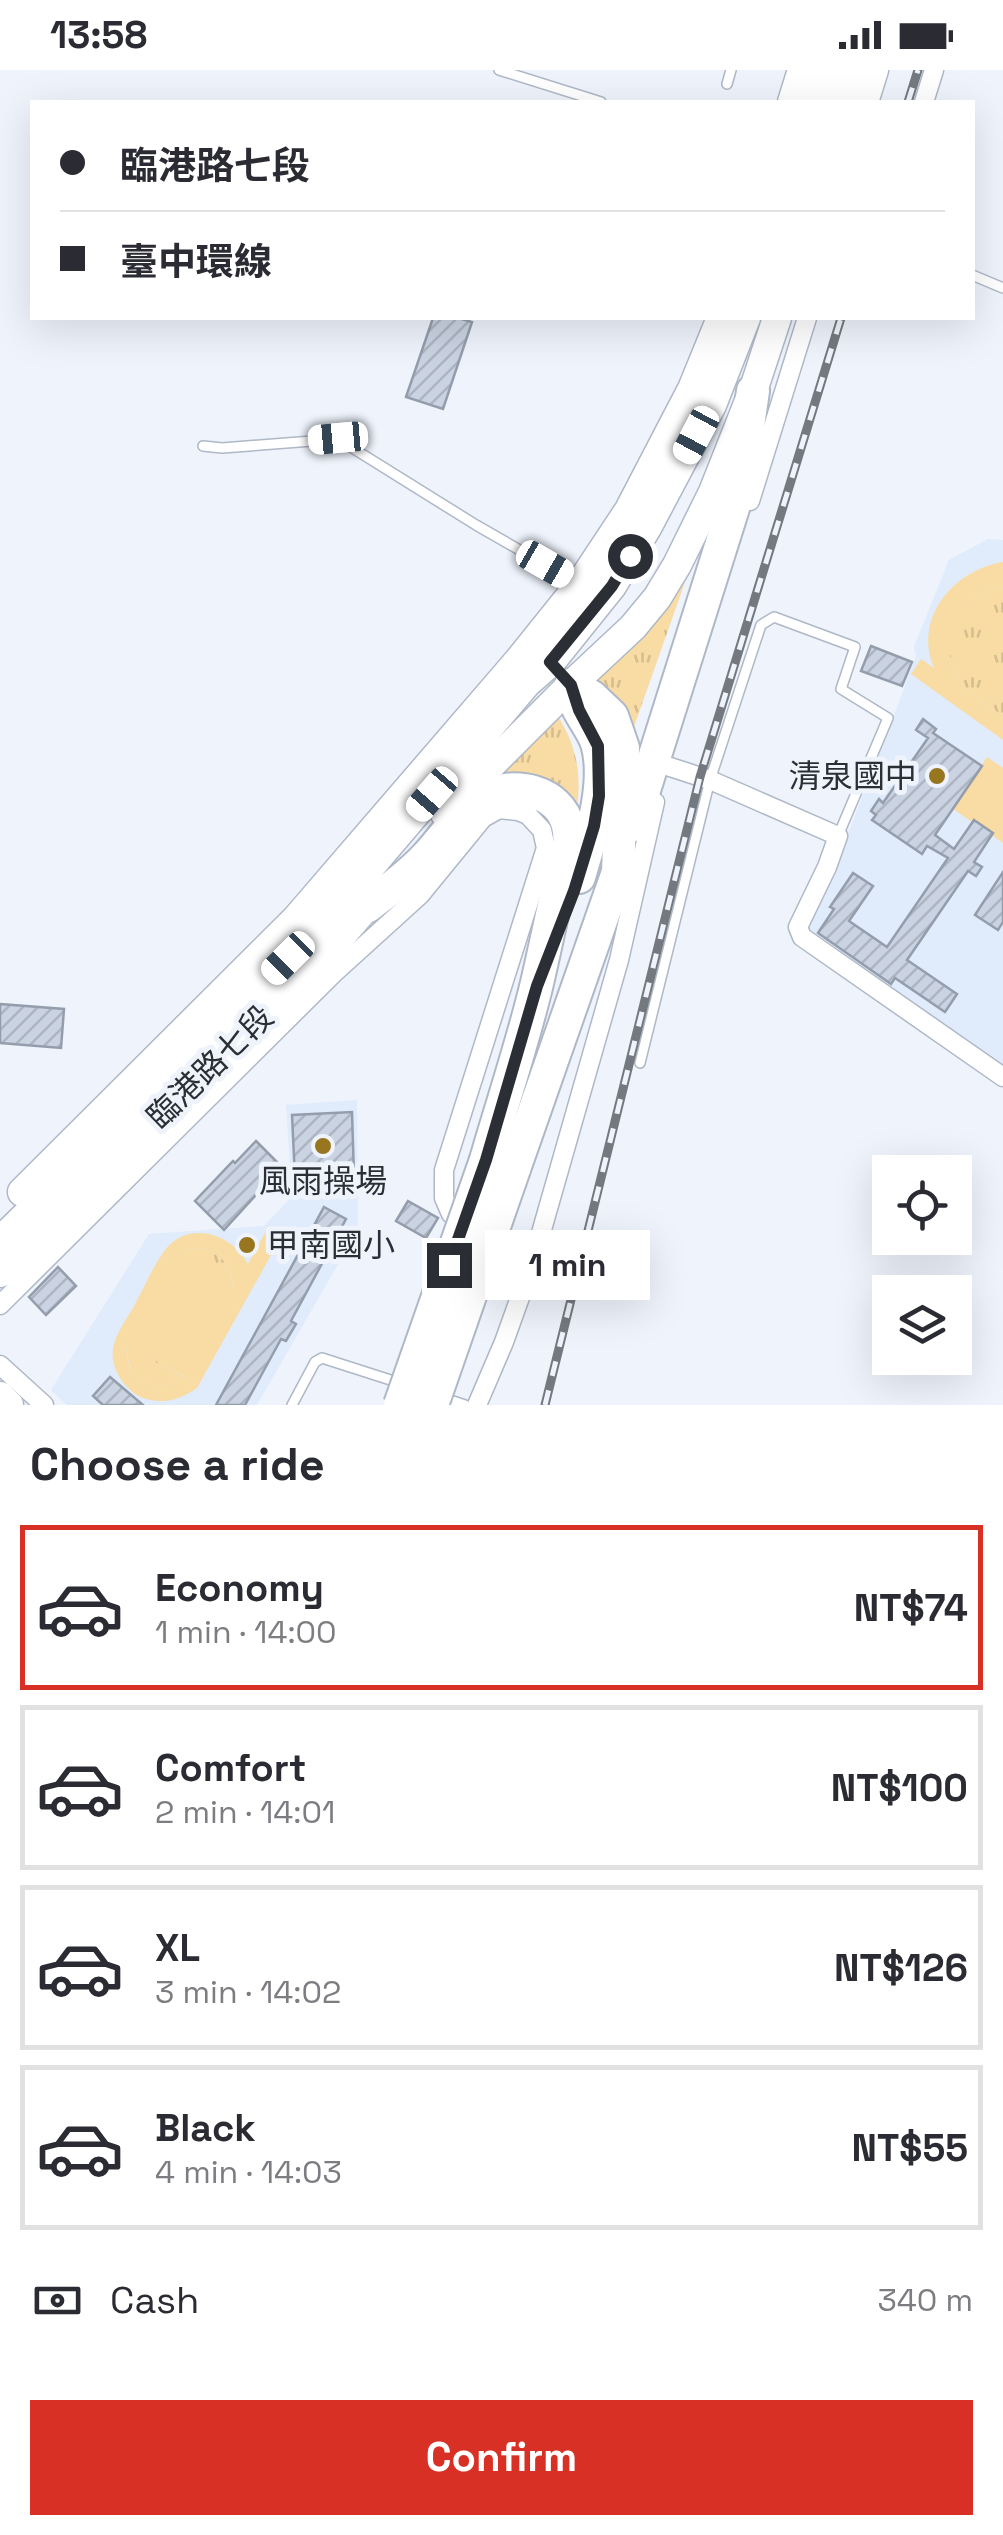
<!DOCTYPE html>
<meta charset="utf-8">
<style>
:root{--surface:#fff;--page:#f2f2f3;--text:#2b2b33;--muted:#7c7c81;--line:#e1e1e2;--accent:#d93025}
body{margin:0;font-family:"Space Grotesk","Noto Sans TC",sans-serif;background:var(--page);color:var(--text);height:100vh;display:flex;flex-direction:column;font-size:38px;white-space:nowrap}
*{box-sizing:border-box;margin:0}
p{font-size:32px;color:var(--muted)}
.icon{flex:none;width:55px;height:55px;fill:none;stroke:currentColor;stroke-width:2;stroke-linecap:round;stroke-linejoin:round}
.map{position:relative;height:1335px;overflow:hidden}
.drawer{display:flex;flex-direction:column;background:var(--surface);flex:1}
.drawer>*{flex:none}
.guide{position:absolute;left:30px;top:30px;width:945px;height:220px;border-radius:0px;box-shadow:0 10px 40px #0002;display:grid;align-content:center;height:220px;padding:0 30px;background:var(--surface)}
.buttons{position:absolute;left:872px;top:1085px;display:grid;gap:20px}
.buttons a{display:grid;place-items:center;width:100px;height:100px;border-radius:0px;background:var(--surface);box-shadow:0 10px 40px #0002;font-size:50px}
.end{position:absolute;width:45px;height:45px;margin:-22px;border:12px solid #2b2f35;background:#fff;box-shadow:0 0 0 5px #fff}
.from{border-radius:50%}
.bubble{position:absolute;height:70px;border-radius:0px;background:var(--surface);box-shadow:0 10px 40px #0002;font-size:32px;font-weight:700;line-height:70px;text-align:center}
.car{position:absolute;width:30px;height:60px;margin:-30px -15px;border-radius:12px;box-shadow:0 0 8px 2px #0007;background:linear-gradient(#fff 24%,#345 0 40%,#fff 0 76%,#345 0 86%,#fff 0)}
.guide b{display:flex;align-items:center;gap:35px;height:95px;font-size:38px}
.guide b+b{border-top:2px solid var(--line)}
.guide i{width:25px;height:25px;background:var(--text)}
ul{padding:0;list-style:none}
li{display:flex;align-items:center;gap:30px;height:165px;margin:0 20px 15px;padding:0 10px;border:5px solid var(--line);border-radius:0px}
li div{flex:1}
li b{display:block;font-size:38px}
li em{font-style:normal;font-weight:700}
li.active{border-color:var(--accent)}
li>.icon{width:90px;height:90px;stroke-width:1.5}
h2{padding:0 30px;font-size:45px;line-height:120px}
.pay{display:flex;align-items:center;gap:25px;height:110px;padding:0 30px;font-size:38px}
.pay p{margin-inline-start:auto}
.primary-button{display:flex;gap:20px;margin-top:auto;padding:20px 30px}
.primary-button a{flex:1;height:115px;border-radius:0px;background:var(--accent);color:#fff;font-size:40px;font-weight:700;line-height:115px;text-align:center}
.status{display:flex;justify-content:space-between;align-items:center;height:70px;padding:0 50px;background:var(--surface);direction:ltr}
.status svg{height:28px;fill:currentColor}
.map>svg:first-child{display:block}
</style>
<div class="status"><b>13:58</b><svg viewBox="0 0 49 12"><path d="M0 12V9h3v3zM5 12V6h3v6zM10 12V3h3v9zM15 12V0h3v12zM26 1h20v11H26zM47 4h2v5h-2z"/></svg></div>
<div class="map">
<svg width="1003" height="1335" viewBox="0 0 1003 1335">
<defs>
<pattern id="grass-tufts" width="24" height="20" patternUnits="userSpaceOnUse" patternTransform="scale(2.5)"><rect width="24" height="20" fill="#f8dca4"/><path d="M3 7l-1-3M5 7V3M7 7l1-3M15 17l-1-3M17 17v-4M19 17l1-3" fill="none" stroke="#d5bd8e"/></pattern>
<pattern id="building-hatch" width="6" height="6" patternUnits="userSpaceOnUse" patternTransform="scale(2.5)"><rect width="6" height="6" fill="#cad3e2"/><path d="M-1 1l2-2M0 6l6-6M5 7l2-2" fill="none" stroke="#aeb5c2"/></pattern>
</defs>
<rect width="100%" height="100%" fill="#eef3fc"/>
<g fill="#e0ebfc">
<path d="M988 469 1003 470V1003L805 863 849 761 892 651 916 586 914 577 949 490Z"/>
<path d="M357 1030 358 1166 344 1184 257 1335H67L51 1320 149 1164 264 1156 292 1126 286 1035Z"/>
</g>
<g fill="url(#grass-tufts)">
<path d="M691 495 629 671 594 612Z"/>
<path d="M1003 516V646C988 635 969 625 959 609 933 569 961 526 1003 516Z"/>
<path d="M556 643C584 686 581 719 573 767L563 736 472 725Z"/>
<path d="M202 1178C224 1185 233 1197 233 1221L174 1188 187 1180Z"/>
<path d="M127 1274 185 1307C154 1327 125 1312 127 1274Z"/>
</g>
<g fill="#f8dca4" fill-rule="evenodd">
<path d="M1003 492V516C962 525 934 570 959 609 969 625 988 635 1003 646V670L911 604 921 589 934 598C913 547 954 500 1003 492Z"/>
<path d="M987 687 1003 698V773L953 739Z"/>
<path d="M266 1161 280 1169 197 1318C179 1331 160 1335 140 1327 126 1319 116 1306 113 1290 110 1270 126 1251 135 1234 145 1216 153 1196 165 1180 188 1149 233 1164 248 1194ZM202 1178C224 1185 233 1197 233 1220L175 1188 187 1180ZM127 1275 184 1306 185 1307C155 1327 124 1311 127 1275Z"/>
</g>
<g fill="url(#building-hatch)" stroke="#949dab" stroke-width="2.5">
<path d="M433 248H458L472 252 443 339 406 327Z"/>
<path d="M871 576 912 592 902 616 861 601Z"/>
<path d="M923 649 936 659 933 663 982 696 935 765 954 779 974 750 993 763 974 792 982 797 976 806 968 801 907 890 957 924 945 942 895 908 891 914 818 863 834 839 830 837 853 803 873 816 849 851 887 877 948 788 927 776 922 784 872 750 876 745 871 741 879 729 883 733 928 668 916 660Z"/>
<path d="M1003 802V852L998 860 975 845Z"/>
<path d="M0 934 64 939 61 978 0 973Z"/>
<path d="M352 1042 354 1106 295 1109 292 1045Z"/>
<path d="M256 1071 284 1099 268 1116 266 1114 224 1160 195 1131 233 1091 235 1093Z"/>
<path d="M408 1131 438 1148 426 1168 396 1151Z"/>
<path d="M324 1137 346 1149 291 1251 296 1254 286 1271 281 1269 245 1335H216Z"/>
<path d="M58 1197 76 1216 46 1245 29 1227Z"/>
<path d="M110 1307 143 1335H103L93 1326Z"/>
</g>
<g fill="none" stroke-linecap="round" stroke-linejoin="round">
<defs>
<g id="lane">
<path d="M499 0 601 32"/>
<path d="M727 14 731 0"/>
<path d="M972 205 1003 218"/>
<path d="M203 376 222 378 338 369 476 455 577 513"/>
<path d="M640 993 710 710 761 555 774 547 855 577 841 619 888 648 838 766"/>
<path d="M441 1327 465 1335"/>
<path d="M292 1335 315 1292 322 1288 403 1314"/>
</g>
<g id="street">
<path d="M924 32 934 0"/>
<path d="M750 431 807 248"/>
<path d="M664 695 710 710 838 766 827 797 798 857 802 867 1003 1007"/>
<path d="M0 1235 334 903 420 825 483 748 499 739 518 741 528 745 542 760 546 778 444 1100V1128L451 1144 533 1191"/>
<path d="M0 1295 44 1335"/>
<path d="M477 1335 504 1272 533 1191 619 890 655 732"/>
</g>
<g id="primary">
<path d="M792 32 802 0"/>
<path d="M816 32 826 0"/>
<path d="M840 32 850 0"/>
<path d="M864 32 874 0"/>
<path d="M444 742 571 615 633 557 657 528 677 495 713 422 753 321 777 248"/>
<path d="M22 1122 296 849 519 590 580 514 629 440 692 319 721 248"/>
<path d="M0 1171 314 863 527 613 551 592 612 516 648 456 712 335 746 248"/>
<path d="M0 1203 321 889 382 819"/>
<path d="M0 1326 9 1335"/>
</g>
<g id="highway">
<path d="M571 615C573 623 575 631 578 638 584 650 593 661 597 673 609 713 590 769 579 807"/>
<path d="M633 755 739 419 753 321"/>
<path d="M368 836C388 820 410 805 427 786 445 767 462 738 486 726 514 711 560 721 568 756 574 780 562 800 557 823 550 853 544 883 537 913 523 972 503 1031 486 1090"/>
<path d="M514 1099 618 802 623 678 612 646 592 627 571 615"/>
</g>
</defs>
<use href="#lane" stroke="#afb8c7" stroke-width="12"/>
<use href="#street" stroke="#afb8c7" stroke-width="21"/>
<use href="#primary" stroke="#afb8c7" stroke-width="31"/>
<use href="#highway" stroke="#afb8c7" stroke-width="36"/>
<use href="#lane" stroke="#fff" stroke-width="9"/>
<use href="#street" stroke="#fff" stroke-width="18"/>
<use href="#primary" stroke="#fff" stroke-width="28"/>
<use href="#highway" stroke="#fff" stroke-width="32"/>
<defs>
<g id="rail">
<path d="M908 32 918 0"/>
<path d="M545 1335 700 707 841 248"/>
</g>
</defs>
<use href="#rail" stroke="#74787f" stroke-width="9"/>
<use href="#rail" stroke="#eef3fc" stroke-width="5" stroke-dasharray="15" stroke-linecap="butt"/>
<defs>
<g id="highway-bridge">
<path d="M400 1335 486 1090"/>
<path d="M432 1335 514 1099"/>
</g>
</defs>
<use href="#highway-bridge" stroke="#afb8c7" stroke-width="36" stroke-linecap="butt"/>
<use href="#highway-bridge" stroke="#fff" stroke-width="32"/>
</g>
<g fill="none" stroke-linecap="round" stroke-linejoin="round">
<path stroke="#2b2f35" stroke-width="12" d="M449 1195 486 1090 537 916 574 821 594 756 599 726 598 676 579 640 571 615 550 592 612 516 630 486"/>
</g>
<g fill="#98751f" stroke="#eef3fc" stroke-width="4">
<circle cx="937" cy="706" r="10"/>
<circle cx="323" cy="1076" r="10"/>
<circle cx="247" cy="1175" r="10"/>
</g>
<g text-anchor="middle" dominant-baseline="central" stroke-width="10" stroke-linejoin="round" paint-order="stroke">
<g font-size="32" fill="#2b2f35" stroke="#eef3fc" text-anchor="end">
<text x="917" y="706">清泉國中</text>
<text x="323" y="1111" text-anchor="middle">風雨操場</text>
<text x="267" y="1175" text-anchor="start">甲南國小</text>
</g>
<g font-size="32" fill="#2b2f35" stroke="#eef3fc">
<text transform="translate(210 997) rotate(-44)">臨港路七段</text>
</g>
</g>
</svg>
<div class="buttons">
<a><svg class="icon" aria-label="locate" viewBox="0 0 24 24"><circle cx="12" cy="12" r="6"/><path d="M12 2v4M12 18v4M2 12h4M18 12h4"/></svg></a>
<a><svg class="icon" aria-label="layers" viewBox="0 0 24 24"><path d="M12 4l9 5-9 5-9-5zM3 14l9 5 9-5"/></svg></a>
</div>
<i class="end from" style="left:630px;top:486px"></i>
<i class="end" style="left:449px;top:1195px"></i>
<div class="bubble" style="left:485px;top:1160px;width:165px">1 min</div>
<i class="car" style="left:696px;top:365px;rotate:208deg"></i>
<i class="car" style="left:338px;top:368px;rotate:265deg"></i>
<i class="car" style="left:545px;top:494px;rotate:120deg"></i>
<i class="car" style="left:432px;top:724px;rotate:221deg"></i>
<i class="car" style="left:288px;top:888px;rotate:225deg"></i>
<div class="guide">
<b><i class="from"></i>臨港路七段</b>
<b><i></i>臺中環線</b>
</div>
</div>
<section class="drawer">
<h2>Choose a ride</h2>
<ul>
<li class="active"><svg class="icon" aria-label="car" viewBox="0 0 24 24"><path d="M5 17H2v-5l4-1 3-4h7l3 4 3 1v5h-3M9 17h6M6 11h13"/><circle cx="7" cy="17" r="2"/><circle cx="17" cy="17" r="2"/></svg><div><b>Economy</b><p>1 min · 14:00</p></div><em>NT$74</em></li>
<li><svg class="icon" aria-label="car" viewBox="0 0 24 24"><path d="M5 17H2v-5l4-1 3-4h7l3 4 3 1v5h-3M9 17h6M6 11h13"/><circle cx="7" cy="17" r="2"/><circle cx="17" cy="17" r="2"/></svg><div><b>Comfort</b><p>2 min · 14:01</p></div><em>NT$100</em></li>
<li><svg class="icon" aria-label="car" viewBox="0 0 24 24"><path d="M5 17H2v-5l4-1 3-4h7l3 4 3 1v5h-3M9 17h6M6 11h13"/><circle cx="7" cy="17" r="2"/><circle cx="17" cy="17" r="2"/></svg><div><b>XL</b><p>3 min · 14:02</p></div><em>NT$126</em></li>
<li><svg class="icon" aria-label="car" viewBox="0 0 24 24"><path d="M5 17H2v-5l4-1 3-4h7l3 4 3 1v5h-3M9 17h6M6 11h13"/><circle cx="7" cy="17" r="2"/><circle cx="17" cy="17" r="2"/></svg><div><b>Black</b><p>4 min · 14:03</p></div><em>NT$55</em></li>
</ul>
<div class="pay"><svg class="icon" aria-label="cash" viewBox="0 0 24 24"><path d="M3 7h18v10H3z"/><circle cx="12" cy="12" r="2"/></svg>Cash<p>340 m</p></div>
<div class="primary-button"><a>Confirm</a></div>
</section>
